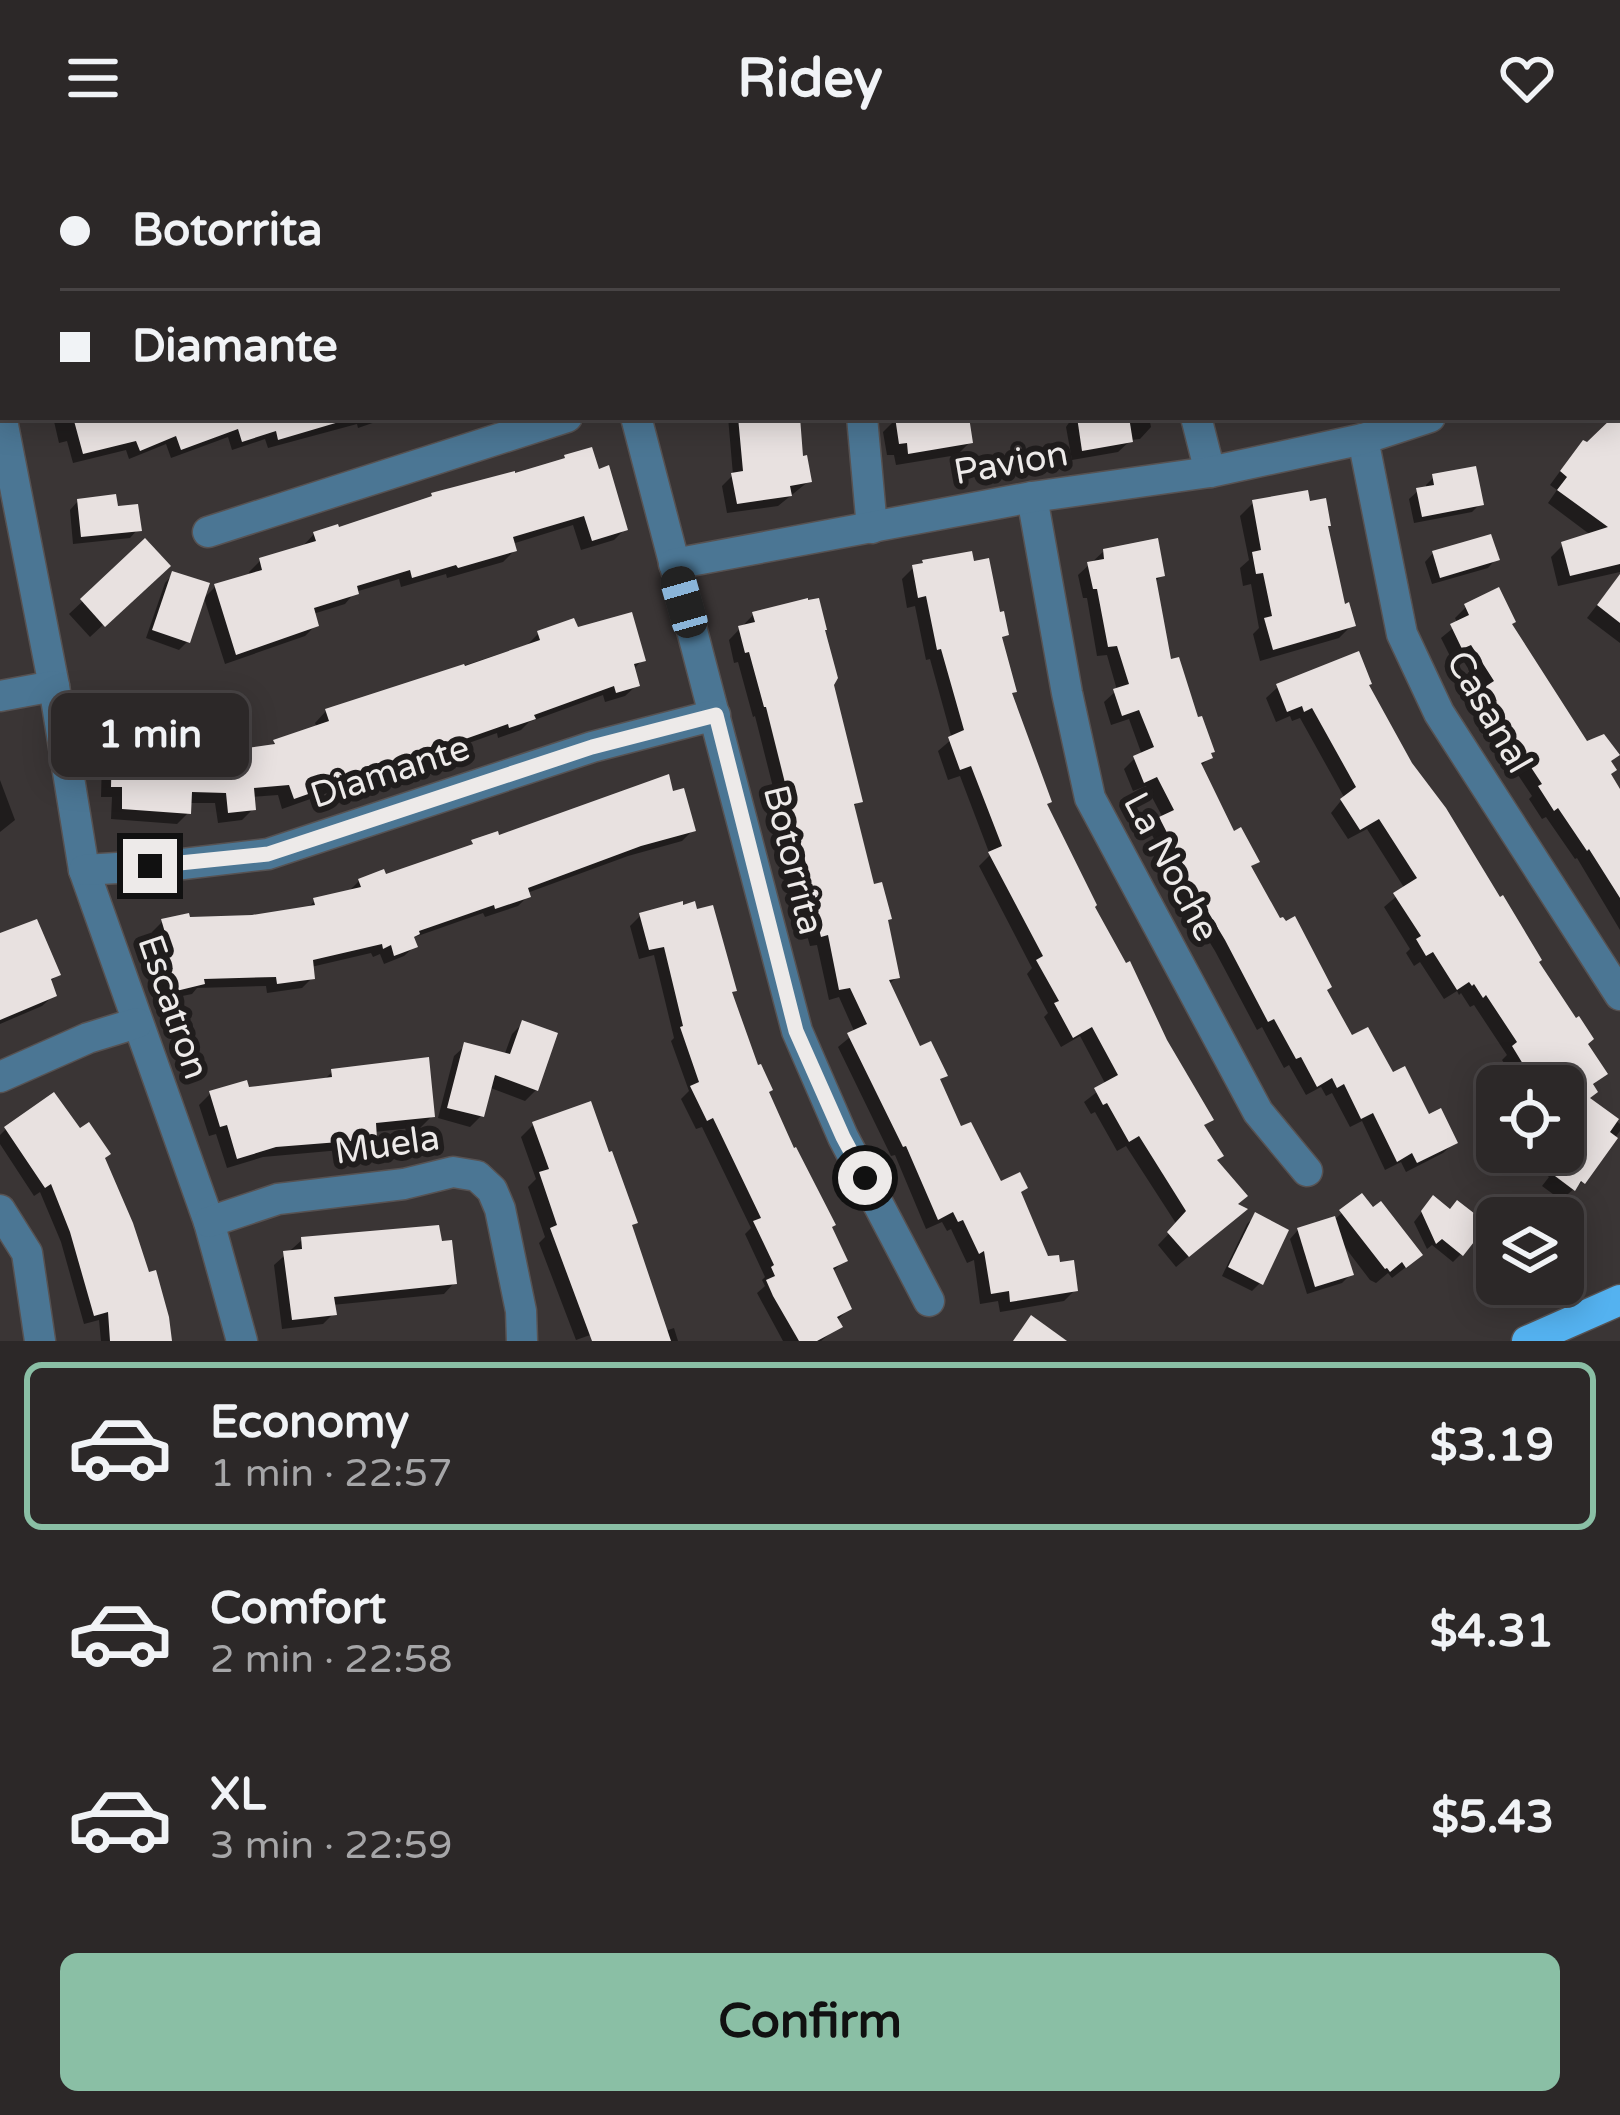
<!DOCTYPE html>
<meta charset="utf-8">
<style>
:root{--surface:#2c2828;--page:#343030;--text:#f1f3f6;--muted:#a6a6a8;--line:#484445;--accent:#8abfa5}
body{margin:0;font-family:"Varela Round",sans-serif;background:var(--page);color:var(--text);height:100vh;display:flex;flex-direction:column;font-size:45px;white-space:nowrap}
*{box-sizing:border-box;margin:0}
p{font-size:39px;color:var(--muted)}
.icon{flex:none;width:66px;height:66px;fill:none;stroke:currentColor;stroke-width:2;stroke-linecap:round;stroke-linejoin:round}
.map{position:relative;height:1185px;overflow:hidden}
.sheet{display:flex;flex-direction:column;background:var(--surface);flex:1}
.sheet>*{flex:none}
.banner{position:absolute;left:0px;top:0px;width:1620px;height:264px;box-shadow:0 6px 30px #0003,0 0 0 3px var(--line);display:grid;align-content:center;height:264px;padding:0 60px;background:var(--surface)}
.buttons{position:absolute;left:1476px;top:909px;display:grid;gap:24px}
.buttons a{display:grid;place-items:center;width:108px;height:108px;border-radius:18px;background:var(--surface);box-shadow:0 6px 30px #0003,0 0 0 3px var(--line);font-size:60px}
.end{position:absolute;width:54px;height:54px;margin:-27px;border:15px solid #edeae9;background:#111;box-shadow:0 0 0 6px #111}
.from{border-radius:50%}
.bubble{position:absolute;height:84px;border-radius:18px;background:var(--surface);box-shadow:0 6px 30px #0003,0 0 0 3px var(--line);font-size:39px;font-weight:700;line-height:84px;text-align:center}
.car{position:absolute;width:36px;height:72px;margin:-36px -18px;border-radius:15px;box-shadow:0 0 9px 3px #0007;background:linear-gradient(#222 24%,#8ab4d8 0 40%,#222 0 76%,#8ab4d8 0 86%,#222 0)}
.banner b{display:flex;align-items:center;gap:42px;height:114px;font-size:45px}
.banner b+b{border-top:3px solid var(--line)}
.banner i{width:30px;height:30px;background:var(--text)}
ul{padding:21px 0 0;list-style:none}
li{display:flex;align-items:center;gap:36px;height:168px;margin:0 24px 18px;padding:0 36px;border:6px solid transparent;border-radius:18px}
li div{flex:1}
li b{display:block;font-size:45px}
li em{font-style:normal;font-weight:700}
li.selected{border-color:var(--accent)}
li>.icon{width:108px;height:108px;stroke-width:1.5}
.action{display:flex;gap:24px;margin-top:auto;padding:24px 60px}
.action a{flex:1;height:138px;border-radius:18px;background:var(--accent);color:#111;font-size:48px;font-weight:700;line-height:138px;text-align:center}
header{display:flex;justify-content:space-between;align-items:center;height:156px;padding:0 60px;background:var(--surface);font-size:54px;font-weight:700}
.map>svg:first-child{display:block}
</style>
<header><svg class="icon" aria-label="menu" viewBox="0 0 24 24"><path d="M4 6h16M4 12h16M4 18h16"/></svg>Ridey<svg class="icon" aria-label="heart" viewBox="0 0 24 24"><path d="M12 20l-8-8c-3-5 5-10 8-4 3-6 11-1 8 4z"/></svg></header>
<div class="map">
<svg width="1620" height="1185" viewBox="0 0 1620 1185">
<rect width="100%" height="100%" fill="#3a3535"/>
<g fill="#0007">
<path d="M199 0H308L309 3H200Z"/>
<path d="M701 0H783L788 3H705Z"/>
<path d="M792 0H880V3H793Z"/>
<rect x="1030" y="0" width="67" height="3"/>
<rect x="1230" y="0" width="68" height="3"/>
<path d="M1375 0H1442L1443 3H1375Z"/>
<path d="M1530 0H1611V2L1531 3Z"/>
<path d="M3 71V139L0 140V72Z"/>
<path d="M1620 259V352L1593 390 1620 382V416L1558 430 1551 401 1563 389 1592 380 1548 347 1557 334 1550 329 1572 299 1587 290Z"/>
<path d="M53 261H390L358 272 357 268 268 292 265 283 232 294 228 281 171 302 166 288 129 303 126 294 73 307 67 285 59 287Z"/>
<path d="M728 261H797L801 303 809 325 778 350 727 357 722 330 733 319Z"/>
<path d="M908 261H965L970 286 957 299 896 309 894 299H887L883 276 896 263Z"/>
<path d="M1073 261H1149L1151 271 1140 283 1131 284 1118 296 1072 304 1066 271Z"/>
<path d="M513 318 625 373 614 384 581 394 573 369 512 388 514 395 503 406 447 422 446 418 401 431 399 423 355 436 345 448 313 458 316 469 305 480 225 508 204 442 215 431 250 420 249 416 260 405 303 390 314 378 337 375Z"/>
<path d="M1434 321 1480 348 1472 356 1414 367 1409 343 1418 335 1426 333V329Z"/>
<path d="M78 345 115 353 138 373 130 382 73 388 70 354Z"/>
<path d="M1253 347 1308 348 1342 451 1352 469 1339 482 1260 505 1253 478 1259 472 1251 428 1243 430 1240 412 1249 404 1240 360Z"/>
<path d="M145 387 166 410 90 481 69 458Z"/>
<path d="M1104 395 1162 419 1154 427 1169 507 1210 601 1200 611 1233 679 1256 705 1249 712 1351 883 1392 920 1454 987 1443 997 1406 1016 1401 1006 1385 1014 1362 965 1350 971 1332 937 1326 940 1321 931 1306 939 1289 909 1284 912 1262 871 1257 874 1215 795 1186 748 1183 750 1172 730 1176 726 1150 675 1163 662 1146 630 1133 635 1124 613 1135 602 1142 599 1129 563 1111 569 1104 546 1117 534 1107 499 1097 500 1087 442H1083L1078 419Z"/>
<path d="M1433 397 1496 403 1488 412 1432 428 1425 406Z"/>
<path d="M913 412 1005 478 1000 484 1014 535 1010 539 1045 649 1091 751 1210 963 1202 971 1234 1050 1232 1064 1176 1111 1158 1089 1177 1069 1126 990 1117 995 1095 956 1091 958 1084 946 1106 929 1080 880 1061 891 1044 861 1048 857 1027 818 1032 812 979 710 990 699 960 620 948 624 938 595 952 583 930 503 926 504 915 450 907 452 902 423Z"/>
<path d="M173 418 187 486 179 494 146 482 165 427Z"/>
<path d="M1620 419V487L1587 462Z"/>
<path d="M1466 451 1509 469 1586 589 1609 606 1608 619 1620 638V774L1577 702 1575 703 1546 661 1542 663 1529 643 1532 640 1471 548 1483 536 1459 498 1451 502 1441 482 1458 468 1455 462Z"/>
<path d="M754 458 831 528 859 645 852 652 872 731 885 765 897 821 888 829 919 894 944 919 937 926 960 974 1000 1028 1018 1037 1047 1104 1075 1134 1064 1145 1000 1156 998 1145 980 1148 974 1104 967 1107 951 1073 947 1075 942 1066 926 1073 895 999 891 1000 838 891 855 877 839 841 829 844 817 789 810 790 804 768 807 765 783 673 780 674 774 650 777 647 755 560 753 561 738 506 734 507 729 484Z"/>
<path d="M576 475 642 504 633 514 637 529 625 540 605 546 603 539 529 566 521 574 498 582 497 577 282 653 278 639 252 641 253 653 242 664 218 667 215 647H188V657L177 668 111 663 112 641H101L102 605 113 594 210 600 269 592 275 586 317 572 315 567 326 555 527 489 538 478Z"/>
<path d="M1366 530 1410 609 1604 918 1591 931 1587 943 1620 968V975L1582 1026 1561 1044 1542 1030 1549 1021 1544 1017 1560 996H1563V930H1520L1502 904 1507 899 1474 849 1470 851 1461 837 1459 839 1457 835 1444 843 1420 806 1414 810 1406 797 1410 793 1384 751 1405 733 1367 673 1348 683 1331 657 1344 641 1300 562 1292 565 1290 560 1276 566 1266 542 1278 531Z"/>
<path d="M0 624 15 664 0 676Z"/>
<path d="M671 639 693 674 682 685 628 700 527 737 528 740 518 750 485 761 483 757 412 782 415 790 404 800 384 808 380 798 373 801 371 797 311 811 312 822 302 832 267 837 266 830 197 832 192 838 158 845 146 795 155 786 152 776 163 765 252 762 306 753 315 745 347 737 359 725 384 722 466 694 473 687Z"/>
<path d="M641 759 734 834 730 838 766 937 845 1104 832 1116 849 1153 838 1163 839 1170 821 1185H783L757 1137 765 1130 762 1124 765 1121 745 1078 751 1072 702 971 696 973 681 943 689 935 671 885 674 882 654 799 639 803 630 770Z"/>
<path d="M0 781 58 818 49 827 54 839 42 850 0 868Z"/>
<path d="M523 867 536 934 525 945 488 931 481 960 470 971 438 962 454 900 465 890 504 900 512 878Z"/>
<path d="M332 916 432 960 421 971 374 976V981L363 992 263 1001 227 1012 216 978 209 980 199 949 210 938 322 926Z"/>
<path d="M533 969 630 1071 665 1175 674 1172 678 1185H595L593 1178 576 1184 539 1087 545 1081 528 1031 536 1023 521 981Z"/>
<path d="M6 973 102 1003 169 1185H101L99 1164 84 1168 61 1086 40 1036 34 1040 0 988V979Z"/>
<path d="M1361 1041 1406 1111 1392 1122 1388 1117 1376 1127 1370 1124 1341 1086 1350 1119 1342 1127 1307 1138 1290 1083 1298 1074 1335 1063Z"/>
<path d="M1425 1052 1461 1098 1453 1106 1432 1089 1427 1093 1414 1066Z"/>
<path d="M1255 1060 1260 1127 1252 1135 1222 1120 1247 1068Z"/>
<path d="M302 1084 454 1127 444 1138 332 1149 333 1158 323 1168 282 1173 274 1109Z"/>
</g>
<g fill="#e8e1e0">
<path d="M1620 255V408L1570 420 1561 386 1608 371 1557 334 1567 321 1560 315 1583 284 1587 286 1613 261H1617Z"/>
<path d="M73 261H338L339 266 278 284 276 275 242 286 238 273 181 294 176 280 140 295 136 285 83 298Z"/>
<path d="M738 261H800L803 300 807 299 812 326 790 330 792 340 737 348 731 317 743 315Z"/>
<path d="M895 261H969L973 287 908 298 907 287 899 288Z"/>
<path d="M1077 261H1129L1133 286 1082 295Z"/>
<path d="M592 291 599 313 609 309 628 374 592 385 584 360 513 381 517 395 458 412 456 409 412 422 410 414 357 430 359 438 314 452 319 470 236 499 214 428 262 414 259 402 316 385 313 376 338 368 339 371 432 340 431 337 515 315V317L565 302 564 299Z"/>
<path d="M1476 310 1484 349 1422 361 1416 332 1434 329 1432 318Z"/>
<path d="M1308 334 1310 345 1326 342 1331 370H1328L1345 448 1349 446 1356 470 1273 494 1264 462 1272 460 1263 417 1256 418 1252 396 1261 394 1252 344Z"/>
<path d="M116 338 118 350 138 348 142 375 81 381 77 343Z"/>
<path d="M1491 378 1500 404 1440 422 1432 395Z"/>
<path d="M145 382 171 410 105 471 80 443Z"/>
<path d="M1158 382 1165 420 1156 422 1171 503 1179 501 1198 561 1202 560 1215 596 1211 597 1213 602 1201 607 1234 675 1241 671 1260 706 1251 710 1280 762 1283 761 1286 765 1295 760 1332 831 1327 834 1352 879 1368 871 1393 916 1405 910 1429 958 1441 952 1458 987 1417 1007 1412 997 1397 1006 1373 957 1361 963 1344 928 1337 932 1332 922 1317 931 1301 901 1296 903 1274 863 1268 866 1225 784 1198 739 1194 741 1181 717 1186 714 1159 661 1174 654 1157 621 1144 627 1133 600 1154 591 1139 554 1122 560 1113 533 1129 528 1117 490 1108 491 1097 433H1093L1087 406 1104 403 1103 393Z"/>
<path d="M972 395 974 405 989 402 1000 456 1004 455 1009 479 1002 481 1017 536 1012 537 1052 646 1047 648 1097 749 1095 751 1126 807 1130 805 1167 884 1214 964 1204 969 1224 1000 1217 1004 1248 1040 1238 1048 1248 1053 1189 1101 1167 1076 1186 1055 1139 980 1129 986 1107 947 1103 949 1094 932 1118 919 1092 871 1073 882 1054 847 1059 845 1036 804 1043 800 988 696 1002 690 971 610 960 614 948 581 964 574 941 493 937 494 926 440 918 442 912 409 923 407 922 404Z"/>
<path d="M172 415 210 427 190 487 152 474Z"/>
<path d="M1620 418V467L1597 449Z"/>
<path d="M1499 431 1516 466 1512 468 1587 585 1604 578 1620 599 1611 605 1617 614 1611 618 1620 633V742L1589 693 1587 695 1558 652 1554 655 1538 630 1542 628 1480 534 1494 525 1471 489 1462 493 1450 468 1469 459 1464 448Z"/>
<path d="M808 442V444L819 442 827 474H825L838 522 834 529 863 646 854 648 874 728 882 726 892 763 888 764 900 822 889 824 920 890 931 885 948 920 940 923 961 970 971 966 1001 1025 1020 1016 1028 1032 1021 1036 1048 1100 1059 1099 1060 1106 1074 1104 1078 1135 1010 1146 1009 1135 991 1138 984 1095 979 1098 963 1064 958 1066 953 1056 938 1064 906 990 903 991 847 877 867 868 850 832 839 834 828 779 821 781 814 754 818 753 794 663 791 664 784 636 787 635 766 551H764L749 496 745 497 738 470 755 466 752 456Z"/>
<path d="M632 456 646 505 634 508 640 530 616 537 614 530 534 559 536 563 509 572 508 568 294 643 289 629 254 632 256 654 228 657 226 637 192 636 191 658 122 653V631H111L112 590 210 597 275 588 273 584 329 565 325 553 464 508 465 510 540 484 537 475 574 462 578 471Z"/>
<path d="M1359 495 1372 528 1369 529 1412 607 1446 652 1500 741 1503 739 1542 804 1539 806 1576 862 1579 860 1594 883 1588 888 1608 918 1593 928 1598 936 1590 942 1619 963 1610 976 1618 982 1585 1028 1581 1025 1575 1035 1551 1017 1558 1008 1553 1005 1560 996H1563V930H1541L1536 921 1532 923 1512 890 1517 886 1486 839 1483 842 1474 828 1472 830 1469 826 1457 834 1433 796 1426 800 1416 783 1421 780 1393 737 1417 722 1379 663 1360 674 1340 643 1356 631 1312 552 1304 556 1302 550 1287 556 1276 528Z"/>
<path d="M669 618 673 635 684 632 696 675 641 690 528 732 531 741 495 753 494 749 419 775 420 778 414 781 418 791 394 800 391 789 383 793 382 788 313 804 315 823 277 828 276 821 204 823 205 828 168 837 155 782 166 780 161 763 189 757 190 761 252 759 315 749 313 742 361 731 358 723 384 713 386 718 473 688 471 684 498 675 499 679Z"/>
<path d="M683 745V749L695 745 697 753 713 749 737 835 732 836 758 909 761 908 773 934 769 936 794 992 796 991 836 1069 832 1071 848 1105 833 1112 852 1153 837 1161 843 1171 817 1185H799L773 1140 766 1124 775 1120 771 1111 774 1109 753 1065 761 1062 713 962 707 965 690 930 699 926 680 871 683 870 664 791 649 794 639 757Z"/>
<path d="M37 763 61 819 51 823 57 840 0 864V777Z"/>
<path d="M522 864 558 877 538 935 495 919 484 961 447 952 464 886 510 898Z"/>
<path d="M429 901 435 961 376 967 377 983 276 991 237 1003 227 969 220 971 209 935 247 924 249 931 332 921 331 913Z"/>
<path d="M54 936 80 972 89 966 111 998 105 1002 133 1067 149 1116 156 1114 169 1161 172 1185H110L108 1156 94 1160 70 1076 51 1028 45 1032 4 971Z"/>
<path d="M591 945 609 996 612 995 638 1067 632 1069 671 1185H592L550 1072 557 1069 539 1016 549 1013 532 966Z"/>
<path d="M1362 1037 1373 1051 1381 1045 1423 1099 1406 1112 1402 1106 1390 1116 1387 1112 1385 1113 1339 1054Z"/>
<path d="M1433 1039 1450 1053 1457 1044 1488 1068 1463 1100 1442 1083 1436 1088 1421 1055Z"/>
<path d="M1255 1056 1289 1074 1263 1129 1228 1111Z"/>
<path d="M1335 1060 1354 1119 1315 1131 1297 1072Z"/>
<path d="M439 1069 442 1085 452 1084 457 1128 334 1141 337 1159 292 1164 283 1095 302 1093 301 1081Z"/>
<path d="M1031 1159 1067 1185H1013Z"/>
</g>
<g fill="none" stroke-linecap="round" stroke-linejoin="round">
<defs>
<g id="minor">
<path d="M386 0 388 3"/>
<path d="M1172 0 1173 3"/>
<path d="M1499 0V3"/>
<path d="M540 3 548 0"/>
<path d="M1617 160 1620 159"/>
<path d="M0 181 3 180"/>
<path d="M0 254 54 530 84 714 209 1066 242 1185"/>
<path d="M636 261 797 875 843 981 929 1145"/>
<path d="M862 261 872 372"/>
<path d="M1196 261 1210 316"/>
<path d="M1363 283 1402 478 1439 557 1620 839"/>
<path d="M1032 341 1067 537 1090 642 1258 956 1307 1015"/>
<path d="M208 376 567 261"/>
<path d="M674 408 1032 341 1210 316 1363 283 1430 261"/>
<path d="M0 540 54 530"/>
<path d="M84 714 183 708 268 698 592 591 715 559"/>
<path d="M0 921 88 882 137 867"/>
<path d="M0 1054 27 1097 40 1185"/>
<path d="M209 1066 278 1043 404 1028 453 1016 477 1020 492 1034 500 1053 521 1155 522 1185"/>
</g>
<path id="major" d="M1527 1185 1620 1144"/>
</defs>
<use href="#minor" stroke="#575252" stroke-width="33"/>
<use href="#major" stroke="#575252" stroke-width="33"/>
<use href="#minor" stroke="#4b7694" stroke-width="30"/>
<use href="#major" stroke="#54b2f0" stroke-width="30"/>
</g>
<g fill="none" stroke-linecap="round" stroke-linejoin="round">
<path stroke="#edeae9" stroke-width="15" d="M150 710 268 698 592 591 716 559 796 875 843 981 865 1022"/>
</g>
<g text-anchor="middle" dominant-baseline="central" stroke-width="12" stroke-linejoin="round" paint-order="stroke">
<g font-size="36" fill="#edeae9" stroke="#201d1d">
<text transform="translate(1011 307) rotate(-10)">Pavion</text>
<text transform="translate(1489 556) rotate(60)">Casanal</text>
<text transform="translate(390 616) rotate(-18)">Diamante</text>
<text transform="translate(793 704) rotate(76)">Botorrita</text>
<text transform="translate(1171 711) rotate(62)">La Noche</text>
<text transform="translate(173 851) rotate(71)">Escatron</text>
<text transform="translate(387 989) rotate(-8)">Muela</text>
</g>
</g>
</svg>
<div class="buttons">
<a><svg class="icon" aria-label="locate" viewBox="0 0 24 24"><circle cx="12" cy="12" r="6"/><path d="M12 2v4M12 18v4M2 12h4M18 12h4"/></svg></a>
<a><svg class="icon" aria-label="layers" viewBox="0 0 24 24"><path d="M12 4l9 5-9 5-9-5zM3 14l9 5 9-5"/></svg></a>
</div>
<i class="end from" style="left:865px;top:1022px"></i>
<i class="end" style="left:150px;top:710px"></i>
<div class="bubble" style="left:51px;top:537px;width:198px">1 min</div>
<i class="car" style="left:684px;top:446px;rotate:344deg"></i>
<div class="banner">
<b><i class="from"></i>Botorrita</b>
<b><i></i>Diamante</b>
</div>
</div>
<section class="sheet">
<ul>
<li class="selected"><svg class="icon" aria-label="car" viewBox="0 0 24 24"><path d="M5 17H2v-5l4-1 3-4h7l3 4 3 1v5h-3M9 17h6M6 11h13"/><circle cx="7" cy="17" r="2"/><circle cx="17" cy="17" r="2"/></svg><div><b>Economy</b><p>1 min · 22:57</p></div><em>$3.19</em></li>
<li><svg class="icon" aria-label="car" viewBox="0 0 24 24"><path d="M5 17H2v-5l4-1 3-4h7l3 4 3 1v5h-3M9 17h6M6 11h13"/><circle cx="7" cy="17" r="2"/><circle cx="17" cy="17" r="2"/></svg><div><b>Comfort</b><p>2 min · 22:58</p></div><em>$4.31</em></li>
<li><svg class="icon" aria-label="car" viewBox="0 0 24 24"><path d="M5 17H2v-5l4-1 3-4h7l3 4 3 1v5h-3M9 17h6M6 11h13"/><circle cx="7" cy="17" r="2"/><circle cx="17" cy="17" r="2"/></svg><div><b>XL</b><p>3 min · 22:59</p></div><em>$5.43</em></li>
</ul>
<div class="action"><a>Confirm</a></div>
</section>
